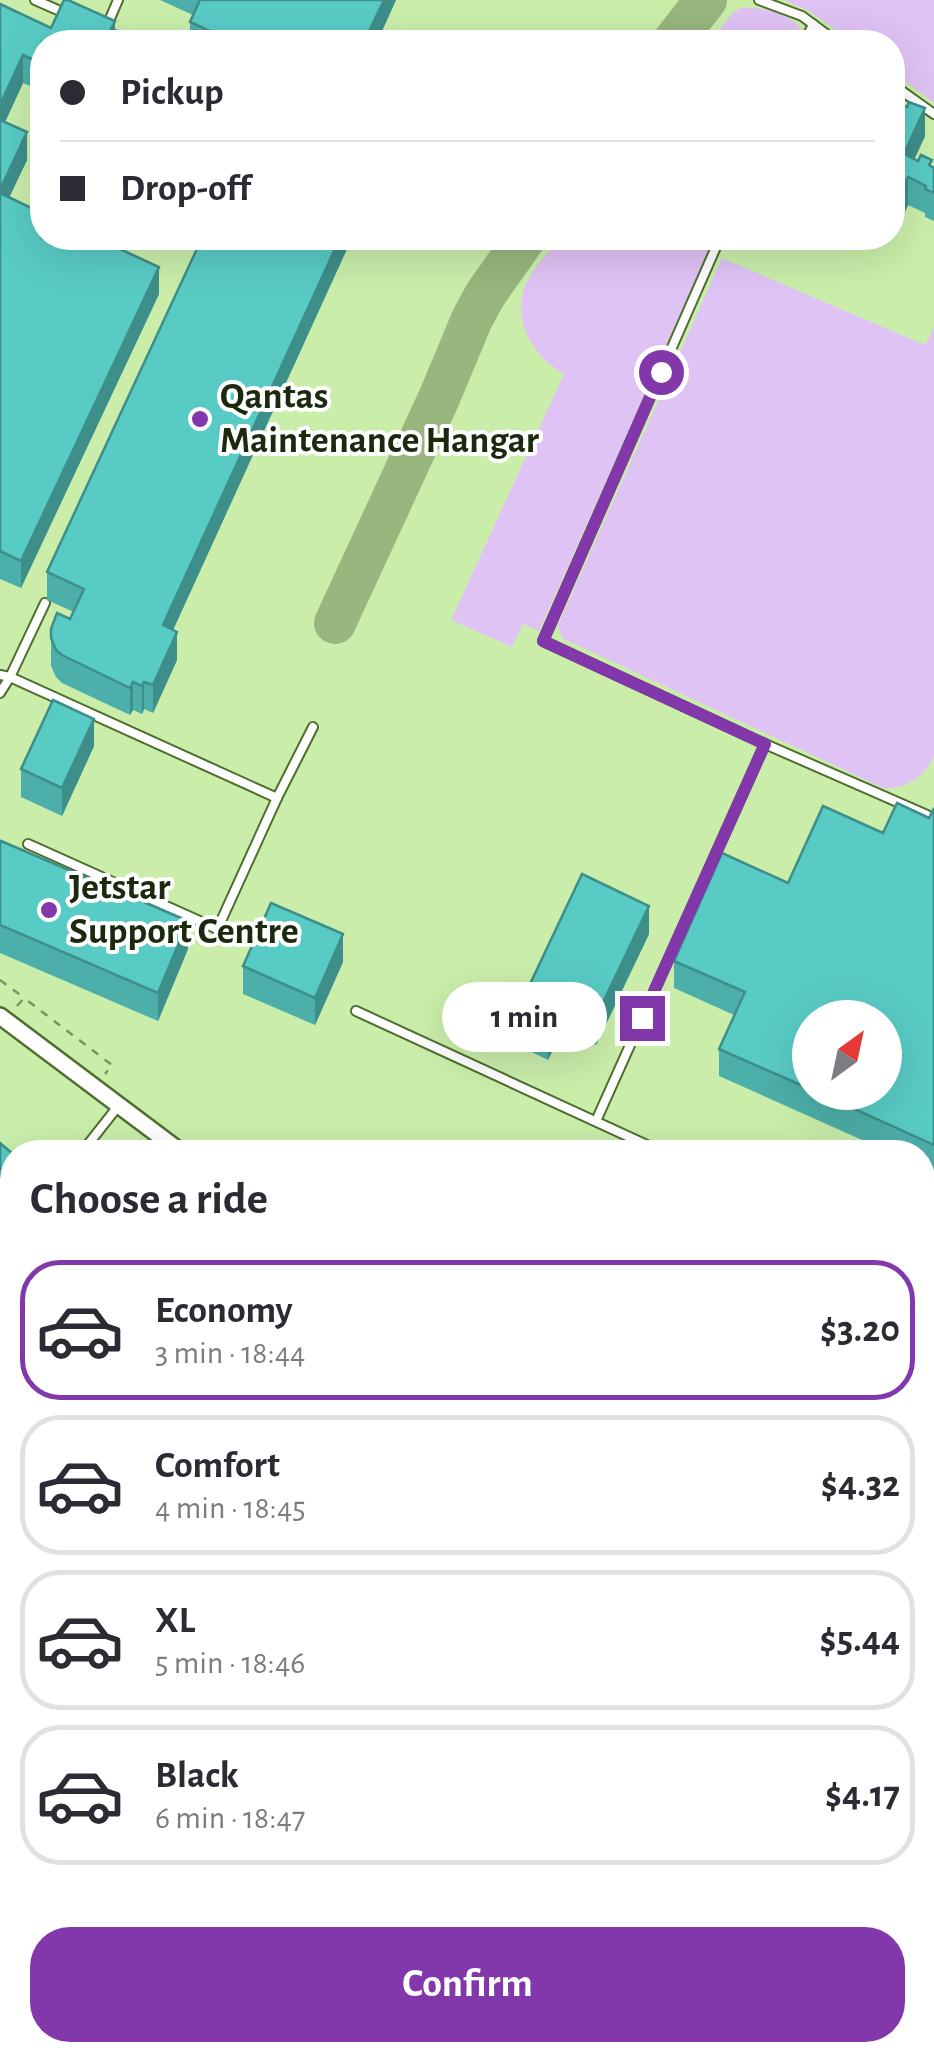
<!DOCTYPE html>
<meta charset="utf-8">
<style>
:root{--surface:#fff;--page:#f7f7f7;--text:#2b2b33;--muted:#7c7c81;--line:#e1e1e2;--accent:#8238aa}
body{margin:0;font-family:"Alegreya Sans",sans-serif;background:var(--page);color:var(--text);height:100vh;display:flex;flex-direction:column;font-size:38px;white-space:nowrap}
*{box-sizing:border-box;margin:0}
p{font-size:32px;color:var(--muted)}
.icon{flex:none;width:55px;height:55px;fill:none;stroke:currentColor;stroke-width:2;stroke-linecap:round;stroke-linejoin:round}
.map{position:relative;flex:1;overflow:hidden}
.panel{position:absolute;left:0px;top:1140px;width:935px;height:922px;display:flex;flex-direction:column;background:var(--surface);border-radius:40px 40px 0 0;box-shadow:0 10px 40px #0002}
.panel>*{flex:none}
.top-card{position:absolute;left:30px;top:30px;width:875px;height:220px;border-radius:40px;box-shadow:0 10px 40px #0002;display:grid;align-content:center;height:220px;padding:0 30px;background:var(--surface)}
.needle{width:65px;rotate:33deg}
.fabs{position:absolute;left:792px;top:1000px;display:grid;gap:20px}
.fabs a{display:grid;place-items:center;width:110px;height:110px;border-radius:50%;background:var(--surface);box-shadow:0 10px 40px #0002;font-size:50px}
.end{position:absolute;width:45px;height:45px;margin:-22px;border:12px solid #8238aa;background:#fff;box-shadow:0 0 0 5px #fff}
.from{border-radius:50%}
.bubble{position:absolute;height:70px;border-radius:35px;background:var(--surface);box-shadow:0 10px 40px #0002;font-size:32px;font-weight:700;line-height:70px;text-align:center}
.top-card b{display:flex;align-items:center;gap:35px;height:95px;font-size:38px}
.top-card b+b{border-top:2px solid var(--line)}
.top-card i{width:25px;height:25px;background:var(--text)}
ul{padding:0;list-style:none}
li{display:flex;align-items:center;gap:30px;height:140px;margin:0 20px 15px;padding:0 10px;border:5px solid var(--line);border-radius:40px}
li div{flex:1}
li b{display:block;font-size:38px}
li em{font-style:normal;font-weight:700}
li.active{border-color:var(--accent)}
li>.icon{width:90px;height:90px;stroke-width:1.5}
h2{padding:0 30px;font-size:45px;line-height:120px}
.action{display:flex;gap:20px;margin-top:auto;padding:20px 30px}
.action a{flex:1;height:115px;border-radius:40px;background:var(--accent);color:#fff;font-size:40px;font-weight:700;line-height:115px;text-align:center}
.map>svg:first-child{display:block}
</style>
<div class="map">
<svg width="934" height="2062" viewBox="0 0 934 2062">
<rect width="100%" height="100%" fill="#caeeaa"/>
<g fill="#e0c3f5">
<path d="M784 0H934V103L893 72 892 42H853L809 11Z"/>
<path d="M740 8C762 7 784 11 800 27L799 42H710L732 14Z"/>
<path d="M560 238H714L539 631 523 624 512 647 451 620 564 374C535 358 513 324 524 289 531 270 548 253 560 238Z"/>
<path d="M722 258 925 345 934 328V756C924 777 907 789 883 788L562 638 558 625Z"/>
</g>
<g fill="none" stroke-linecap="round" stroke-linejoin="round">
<g stroke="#98b67d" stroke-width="42">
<path d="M673 42 706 0"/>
<path d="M335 623 439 398 472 319 485 295 525 238"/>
</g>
<defs>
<g id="lane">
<path d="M35 0 67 14"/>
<path d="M759 0 802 16 837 42"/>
<path d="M106 28 118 0"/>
<path d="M107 32 130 42"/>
<path d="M805 42 813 24"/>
<path d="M892 84 934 114"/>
<path d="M720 238 543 641 765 744 927 815"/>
<path d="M0 675 10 677 277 798"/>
<path d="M0 693 10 677 45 603"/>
<path d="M28 844 215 928 221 921 277 798 313 727"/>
<path d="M356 1011 662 1152"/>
<path d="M596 1121 765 744"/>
<path d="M82 1152 119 1105"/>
<path d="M922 1271 934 1276"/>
</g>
<g id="street">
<path d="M0 1016 181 1152"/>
<path d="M922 1717 934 1726"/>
</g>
</defs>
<use href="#lane" stroke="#4e6e2f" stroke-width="12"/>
<use href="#street" stroke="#4e6e2f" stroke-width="20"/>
<g stroke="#7a9463" stroke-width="2.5" stroke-dasharray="8 8" stroke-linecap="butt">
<path d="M0 980 23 997"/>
<path d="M17 1006 24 998 112 1065 105 1074"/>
<path d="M922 1758 934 1767"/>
<path d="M922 2037 934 2012"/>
<path d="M911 2062 917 2050"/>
</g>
<use href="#lane" stroke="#fff" stroke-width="8"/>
<use href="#street" stroke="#fff" stroke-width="15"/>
</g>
<g fill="#4dafa9" fill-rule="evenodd">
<path d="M160 0H396L377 42H190V22L193 15Z"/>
<path d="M0 4 51 28 115 42H42V91L23 83 5 122 27 160 9 197 159 294 21 588 0 579Z"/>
<path d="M892 100 925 136 914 159 934 168V221L925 217V213L908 205 899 225 892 222Z"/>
<path d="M352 238 173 630 177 660 153 713 144 709 142 714 133 710 130 715 62 683 56 677 51 666V629L70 619 74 612 47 600V572Z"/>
<path d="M94 746 62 816 21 797V769Z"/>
<path d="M934 808V1173L922 1168V1152H889L719 1076V1049L734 1015 674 988V961L788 883 883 833 929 818ZM810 1018 885 1092H810Z"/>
<path d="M0 844 188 949 158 1021 0 953Z"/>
<path d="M649 934 596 1045 563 1029 548 1060 515 1044V1016Z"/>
<path d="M343 962 315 1025 243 994V966Z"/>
<path d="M922 1487 934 1494V1644L922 1640Z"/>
<path d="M12 2050H225L220 2062H0Z"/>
</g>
<g fill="#3e8e8a">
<path d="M384 0H396L377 42H364Z"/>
<path d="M115 21V42H105Z"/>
<path d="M23 55V83L0 133V105Z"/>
<path d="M925 108V136L904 182V154Z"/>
<path d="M27 132V160L0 217V190Z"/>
<path d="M908 177V205L899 225V197Z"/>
<path d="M340 238H352L163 652V625Z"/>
<path d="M159 267V294L21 588V561Z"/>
<path d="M177 632V660L153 713V685Z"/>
<path d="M133 682V710L130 715V688Z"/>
<path d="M144 682V709L142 714V686Z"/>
<path d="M94 719V746L62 816V788Z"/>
<path d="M649 906V934L596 1045V1017Z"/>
<path d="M188 921V949L158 1021V993Z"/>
<path d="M343 934V962L315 1025V998Z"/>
<path d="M563 1001V1029L548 1060V1032Z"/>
<path d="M12 1441V1468L0 1485V1457Z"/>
<path d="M113 2050H117V2062L110 2056Z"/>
<path d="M212 2050H225L220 2062H207Z"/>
</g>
<g fill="#59cbc5" stroke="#3e8e8a" stroke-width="2.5">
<path d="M64 0H68L115 21 105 42H42V64L23 55 0 105V4L51 28Z"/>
<path d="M200 0H384L364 42H234L190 22Z"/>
<path d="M892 100 907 107 909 102 925 108 904 154 918 161 921 155 932 160 929 165 934 168V193L925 189 926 186 908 177 899 197 892 195Z"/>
<path d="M0 120 27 132 0 190Z"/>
<path d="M0 193 42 213V238H96L159 267 21 561 0 551Z"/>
<path d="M202 238H340L163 625 177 632 153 685 144 682 142 686 133 682 130 688 62 655 56 650 51 638V629L57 613 70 619 84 589 47 572Z"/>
<path d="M53 700 94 719 62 788 21 769Z"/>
<path d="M897 803 929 818 934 808V1145L817 1092H885V1018H810V1089L719 1049 745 992 674 961 722 853 788 883 823 806 883 833Z"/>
<path d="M1 841 188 921 158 993 0 925V844Z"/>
<path d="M582 874 649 906 596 1017 563 1001 548 1032 515 1016Z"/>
<path d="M271 903 343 934 315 998 243 966Z"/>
<path d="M0 1143 12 1153V1354L8 1360 12 1364V1441L0 1457Z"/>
<path d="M922 1487 934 1494V1617L922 1612Z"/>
<path d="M12 1860V2050H113L110 2056 123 2062H0V1887Z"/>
<path d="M135 2050H212L207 2062H161Z"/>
<path d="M236 2050H441L436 2062H230Z"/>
<path d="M584 2050H715L741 2062H578Z"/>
</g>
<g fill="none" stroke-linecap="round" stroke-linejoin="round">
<path stroke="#8238aa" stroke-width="12" d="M642 1018 765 744 543 641 661 372"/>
</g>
<g fill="#8238aa" stroke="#fff" stroke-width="4">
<circle cx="200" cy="419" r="10"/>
<circle cx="49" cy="910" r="10"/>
</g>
<g text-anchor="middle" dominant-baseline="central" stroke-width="8" stroke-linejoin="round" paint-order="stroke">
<g font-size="38" font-weight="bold" fill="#1b290e" stroke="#fff" text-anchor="start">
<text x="220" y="397">Qantas<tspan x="220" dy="44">Maintenance Hangar</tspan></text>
<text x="69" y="888">Jetstar<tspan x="69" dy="44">Support Centre</tspan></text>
</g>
</g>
</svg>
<div class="fabs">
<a><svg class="needle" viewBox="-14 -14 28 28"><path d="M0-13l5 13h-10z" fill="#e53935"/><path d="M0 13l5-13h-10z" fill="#7c7c81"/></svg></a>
</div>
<i class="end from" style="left:661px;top:372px"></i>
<i class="end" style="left:642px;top:1018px"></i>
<div class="bubble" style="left:442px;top:982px;width:165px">1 min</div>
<div class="top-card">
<b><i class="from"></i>Pickup</b>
<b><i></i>Drop-off</b>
</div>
<section class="panel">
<h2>Choose a ride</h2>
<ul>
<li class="active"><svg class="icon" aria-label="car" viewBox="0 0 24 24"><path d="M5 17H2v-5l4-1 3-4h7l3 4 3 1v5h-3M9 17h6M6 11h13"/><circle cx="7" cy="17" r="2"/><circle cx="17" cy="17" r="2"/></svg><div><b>Economy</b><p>3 min · 18:44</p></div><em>$3.20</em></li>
<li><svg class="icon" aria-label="car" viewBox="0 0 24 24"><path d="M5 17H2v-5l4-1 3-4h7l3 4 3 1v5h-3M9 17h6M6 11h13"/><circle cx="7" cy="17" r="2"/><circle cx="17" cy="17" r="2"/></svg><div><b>Comfort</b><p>4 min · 18:45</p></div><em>$4.32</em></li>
<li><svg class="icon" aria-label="car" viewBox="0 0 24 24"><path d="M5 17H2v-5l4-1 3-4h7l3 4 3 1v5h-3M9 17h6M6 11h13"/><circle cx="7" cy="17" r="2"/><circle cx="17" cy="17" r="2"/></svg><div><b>XL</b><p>5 min · 18:46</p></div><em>$5.44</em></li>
<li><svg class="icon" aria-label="car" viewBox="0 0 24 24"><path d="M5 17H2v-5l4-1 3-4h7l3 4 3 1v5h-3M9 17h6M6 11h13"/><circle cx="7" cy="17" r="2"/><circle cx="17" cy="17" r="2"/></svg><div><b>Black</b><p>6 min · 18:47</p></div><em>$4.17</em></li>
</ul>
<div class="action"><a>Confirm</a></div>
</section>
</div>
